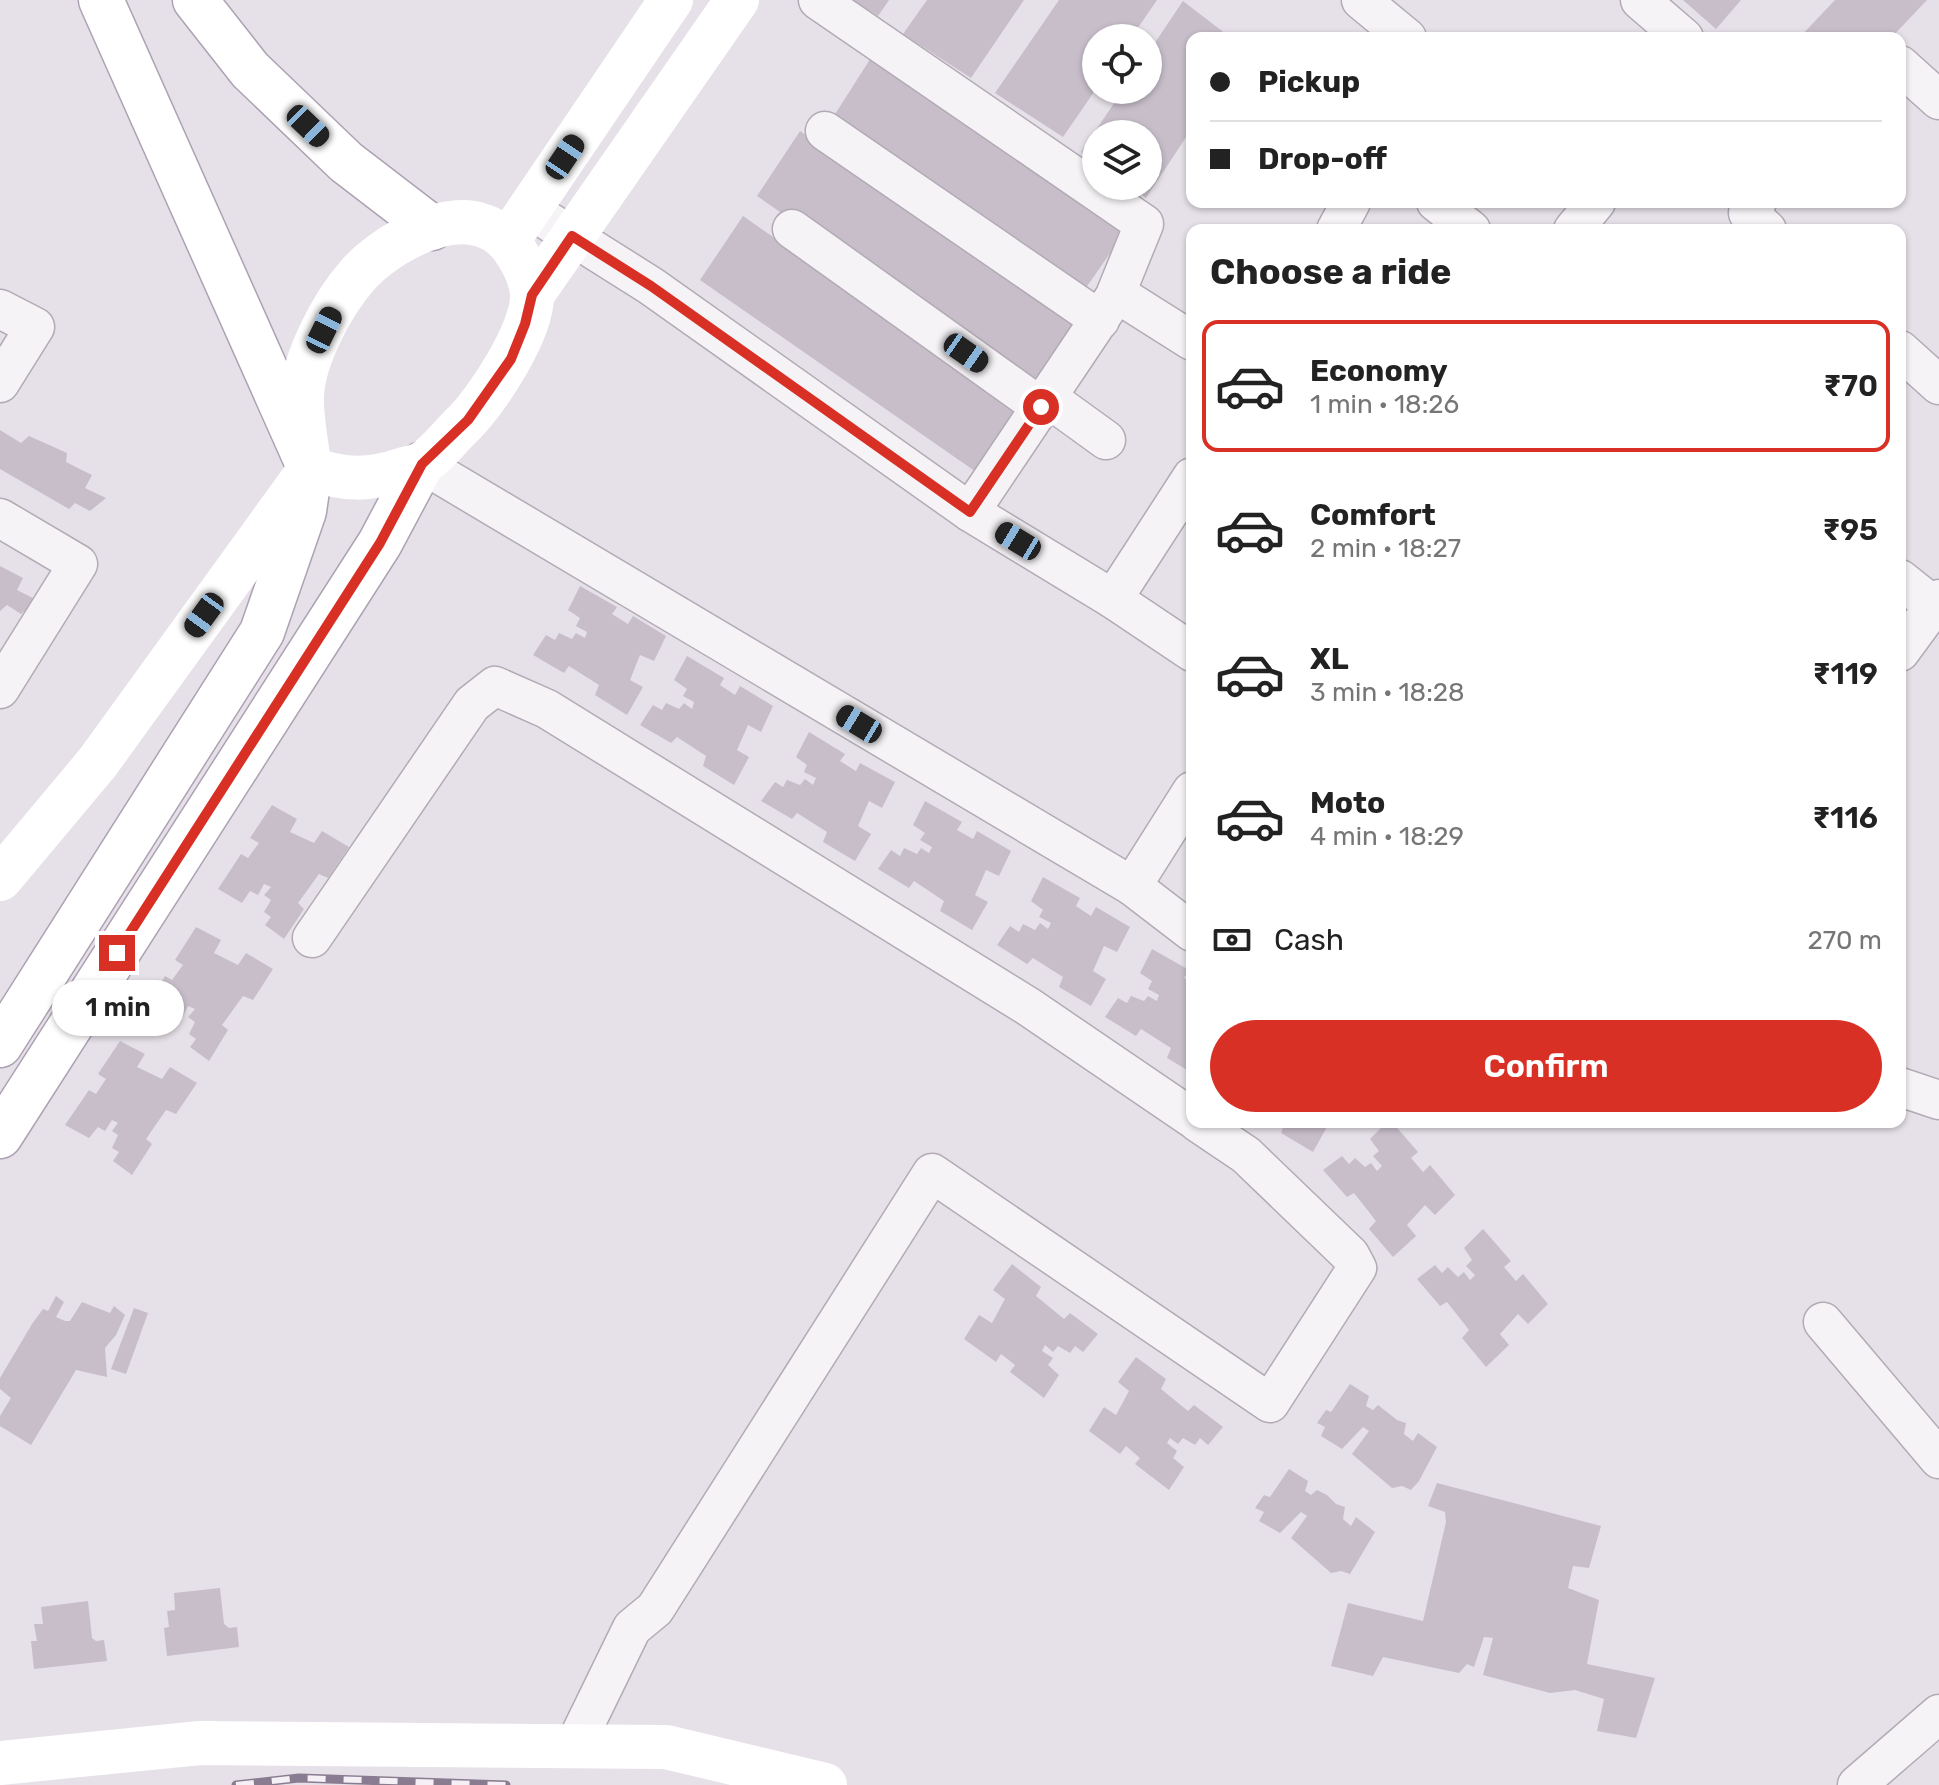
<!DOCTYPE html>
<meta charset="utf-8">
<style>
:root{--surface:#fff;--page:#f6f6f6;--text:#222;--muted:#767676;--line:#e0e0e0;--accent:#d93025}
body{margin:0;font-family:Rubik,sans-serif;background:var(--page);color:var(--text);height:100vh;display:flex;flex-direction:column;font-size:30px;white-space:nowrap}
*{box-sizing:border-box;margin:0}
p{font-size:26px;color:var(--muted)}
.icon{flex:none;width:44px;height:44px;fill:none;stroke:currentColor;stroke-width:2;stroke-linecap:round;stroke-linejoin:round}
.map{position:relative;flex:1;overflow:hidden}
.details{position:absolute;left:1186px;top:224px;width:720px;height:904px;display:flex;flex-direction:column;background:var(--surface);border-radius:16px;box-shadow:0 2px 6px #0004}
.details>*{flex:none}
.top-card{position:absolute;left:1186px;top:32px;width:720px;height:176px;border-radius:16px;box-shadow:0 2px 6px #0004;display:grid;align-content:center;height:176px;padding:0 24px;background:var(--surface)}
.buttons{position:absolute;left:1082px;top:24px;display:grid;gap:16px}
.buttons a{display:grid;place-items:center;width:80px;height:80px;border-radius:50%;background:var(--surface);box-shadow:0 2px 6px #0004;font-size:40px}
.end{position:absolute;width:36px;height:36px;margin:-18px;border:10px solid #d93025;background:#fff;box-shadow:0 0 0 4px #fff}
.from{border-radius:50%}
.bubble{position:absolute;height:56px;border-radius:28px;background:var(--surface);box-shadow:0 2px 6px #0004;font-size:26px;font-weight:600;line-height:56px;text-align:center}
.car{position:absolute;width:24px;height:48px;margin:-24px -12px;border-radius:10px;box-shadow:0 0 6px 2px #0007;background:linear-gradient(#222 24%,#8ab4d8 0 40%,#222 0 76%,#8ab4d8 0 86%,#222 0)}
.top-card b{display:flex;align-items:center;gap:28px;height:76px;font-size:30px}
.top-card b+b{border-top:2px solid var(--line)}
.top-card i{width:20px;height:20px;background:var(--text)}
ul{padding:0;list-style:none}
li{display:flex;align-items:center;gap:24px;height:132px;margin:0 16px 12px;padding:0 8px;border:4px solid transparent;border-radius:16px}
li div{flex:1}
li b{display:block;font-size:30px}
li em{font-style:normal;font-weight:600}
li.on{border-color:var(--accent)}
li>.icon{width:72px;height:72px;stroke-width:1.5}
h2{padding:0 24px;font-size:36px;line-height:96px}
.pay{display:flex;align-items:center;gap:20px;height:88px;padding:0 24px;font-size:30px}
.pay p{margin-inline-start:auto}
.cta{display:flex;gap:16px;margin-top:auto;padding:16px 24px}
.cta a{flex:1;height:92px;border-radius:48px;background:var(--accent);color:#fff;font-size:32px;font-weight:600;line-height:92px;text-align:center}
.map>svg:first-child{display:block}
</style>
<div class="map">
<svg width="1939" height="1785" viewBox="0 0 1939 1785">
<rect width="100%" height="100%" fill="#e6e1e8"/>
<g fill="#c7beca">
<path d="M853 0H889L878 16Z"/>
<path d="M927 0H1024L971 78 903 34Z"/>
<path d="M1059 0H1157L1131 38H1096V89L1063 137 995 93Z"/>
<path d="M1683 0H1741L1716 29Z"/>
<path d="M1835 0H1927L1891 38H1799Z"/>
<path d="M1183 1 1231 38H1192V128L1146 198 1130 186H1148V134H1096V162L1081 152 1123 90H1148V53Z"/>
<path d="M874 53 1127 229 1083 292 832 119Z"/>
<path d="M800 131 1080 327 1036 389 757 196Z"/>
<path d="M743 216 1022 411 979 474 700 280Z"/>
<path d="M0 430 21 443 29 436 67 453 66 462 92 475 85 488 106 498 90 511 75 503 69 509 0 469Z"/>
<path d="M0 566 23 578 17 590 37 600 21 614 7 605 0 611Z"/>
<path d="M580 586 617 607 612 614 628 624 633 616 666 636 654 661 640 655 630 680 643 687 627 715 595 695 599 685 569 666 564 673 533 655 546 635 555 640 559 633 572 639 576 633 585 638 587 632 576 626 580 618 568 610Z"/>
<path d="M687 656 724 678 720 685 735 695 740 686 773 706 761 732 748 725 737 750 749 757 734 785 703 766 706 756 677 737 671 743 640 725 653 705 662 710 666 703 679 709 684 703 692 709 694 702 683 696 687 689 674 680Z"/>
<path d="M809 732 845 754 840 761 856 771 860 763 895 782 882 808 869 801 858 826 871 834 855 861 823 842 827 832 797 813 792 819 761 801 775 782 783 787 787 780 800 785 805 779 813 785 816 778 804 772 807 765 796 757Z"/>
<path d="M925 801 962 822 957 830 973 839 977 831 1011 851 999 876 986 870 975 895 988 902 972 930 940 911 944 901 914 881 909 888 878 869 891 850 900 856 904 848 917 854 921 848 929 853 932 847 920 840 925 833 913 825Z"/>
<path d="M272 805 297 819 290 832 314 843 322 831 349 847 328 878 319 874 298 903 304 909 284 939 265 925 271 917 264 912 271 900 264 895 271 887 264 884 258 895 250 891 242 903 218 889 241 854 248 858 259 843 250 838Z"/>
<path d="M1043 877 1080 898 1076 906 1091 916 1096 907 1130 927 1117 952 1104 946 1093 971 1106 979 1091 1006 1059 987 1063 977 1033 958 1027 964 997 945 1010 926 1019 932 1023 924 1035 930 1040 923 1048 929 1051 923 1039 917 1043 910 1031 901Z"/>
<path d="M196 927 221 940 214 953 238 965 246 953 273 969 253 1000 243 996 222 1025 228 1030 209 1061 190 1047 196 1039 189 1034 195 1022 188 1017 195 1009 188 1006 182 1018 175 1013 166 1025 142 1012 165 976 172 980 183 965 175 960Z"/>
<path d="M1152 949 1189 970 1184 978 1192 982V1073L1167 1058 1171 1048 1141 1029 1136 1036 1105 1017 1118 998 1127 1003 1131 996 1144 1001 1148 996 1157 1001 1159 995 1148 989 1152 981 1140 973Z"/>
<path d="M120 1041 145 1054 137 1067 162 1079 170 1067 197 1083 176 1114 166 1110 146 1139 152 1144 132 1175 113 1161 119 1152 112 1148 118 1135 112 1131 118 1123 112 1120 105 1131 98 1127 89 1138 65 1125 89 1090 96 1094 106 1079 98 1074Z"/>
<path d="M1285 1122H1324L1328 1125 1313 1152 1281 1133Z"/>
<path d="M1387 1122H1392L1418 1152 1411 1158 1423 1172 1430 1165 1455 1195 1435 1215 1425 1205 1407 1225 1416 1236 1393 1257 1369 1229 1376 1221 1354 1193 1347 1197 1323 1170 1342 1156 1349 1164 1355 1158 1365 1167 1371 1163 1377 1171 1382 1166 1373 1156 1379 1151 1370 1139Z"/>
<path d="M1483 1229 1511 1261 1504 1267 1516 1281 1523 1274 1548 1304 1528 1324 1518 1314 1500 1334 1509 1345 1486 1367 1462 1338 1469 1330 1447 1302 1440 1306 1417 1279 1435 1265 1442 1273 1448 1267 1458 1277 1464 1272 1470 1280 1475 1275 1466 1266 1472 1260 1464 1248Z"/>
<path d="M1012 1264 1041 1287 1036 1296 1064 1319 1070 1313 1098 1334 1083 1352 1075 1346 1070 1353 1058 1346 1053 1352 1045 1345 1042 1351 1053 1358 1048 1365 1059 1375 1044 1398 1010 1372 1015 1365 1001 1354 996 1362 964 1339 979 1315 992 1323 1005 1299 993 1290Z"/>
<path d="M56 1296 64 1302 56 1317 65 1321H70L82 1302 110 1313 114 1306 125 1315 116 1335 105 1348 107 1377 76 1370 31 1445 0 1426V1416L11 1398 0 1389V1378L32 1324 43 1309 48 1311Z"/>
<path d="M134 1308 148 1313 126 1374 111 1369Z"/>
<path d="M1136 1357 1166 1379 1161 1389 1188 1411 1194 1405 1223 1427 1208 1445 1200 1438 1195 1445 1183 1438 1178 1444 1170 1438 1167 1443 1177 1451 1173 1458 1184 1467 1169 1490 1135 1464 1140 1458 1126 1446 1120 1454 1089 1431 1104 1407 1116 1415 1129 1391 1118 1382Z"/>
<path d="M1350 1384 1369 1396 1366 1406 1373 1410 1378 1405 1397 1420 1406 1423 1404 1434 1413 1441 1418 1433 1437 1447 1419 1481 1411 1490 1402 1486 1392 1488 1352 1454 1369 1431 1363 1427 1342 1449 1321 1436 1325 1427 1317 1423 1326 1410 1331 1412Z"/>
<path d="M1289 1469 1308 1481 1305 1491 1311 1495 1317 1490 1327 1495 1336 1504 1345 1507 1343 1519 1351 1526 1356 1517 1375 1532 1350 1574 1341 1571 1331 1573 1291 1538 1307 1516 1301 1512 1280 1533 1259 1521 1264 1512 1255 1508 1264 1495 1270 1497Z"/>
<path d="M1437 1483 1601 1526 1589 1568 1573 1566 1568 1588 1599 1600 1587 1664 1655 1678 1636 1738 1597 1731 1604 1699 1575 1690 1550 1693 1483 1675 1493 1638 1484 1637 1474 1667 1467 1664 1459 1673 1383 1657 1373 1676 1331 1666 1348 1603 1423 1621 1446 1522 1445 1512 1428 1506Z"/>
<path d="M220 1588 224 1624 229 1628 237 1627 239 1647 167 1656 164 1628 169 1627 167 1611 175 1610 174 1593Z"/>
<path d="M88 1601 92 1638 96 1641 104 1640 107 1661 34 1669 31 1641H37L34 1624H43L41 1607Z"/>
</g>
<g fill="none" stroke-linecap="round" stroke-linejoin="round">
<defs>
<g id="street">
<path d="M818 0 1144 224 1116 293 1192 341"/>
<path d="M1361 0 1407 38"/>
<path d="M1640 0 1684 38"/>
<path d="M1900 65 1939 100"/>
<path d="M825 131 1100 320"/>
<path d="M1436 202 1471 230"/>
<path d="M1757 202 1748 213 1767 230"/>
<path d="M529 209 651 286 970 512 1113 599 1192 652"/>
<path d="M792 229 1041 407"/>
<path d="M1336 230 1351 202"/>
<path d="M1573 230 1596 202"/>
<path d="M0 309 35 327 0 383"/>
<path d="M1900 350 1939 385"/>
<path d="M1048 398 1106 440"/>
<path d="M422 464 1132 886 1192 932"/>
<path d="M970 512 1113 299"/>
<path d="M0 518 78 564 0 689"/>
<path d="M1900 579 1934 606"/>
<path d="M1113 599 1192 477"/>
<path d="M1900 652 1939 599"/>
<path d="M1132 886 1192 791"/>
<path d="M312 938 472 704 495 686 547 709 1029 1007 1192 1118"/>
<path d="M1900 1087 1939 1100"/>
<path d="M1823 1322 1939 1459"/>
<path d="M574 1747 632 1628 655 1609 932 1173 1270 1403 1357 1268 1350 1255 1246 1155 1197 1122"/>
<path d="M1857 1785 1939 1714"/>
</g>
<g id="primary">
<path d="M195 0 250 70 346 162 432 228"/>
<path d="M0 1045 262 632 304 511 310 469 101 0"/>
<path d="M0 1136 380 543 422 464"/>
</g>
</defs>
<use href="#street" stroke="#b2aab5" stroke-width="41"/>
<use href="#primary" stroke="#ada1b3" stroke-width="47"/>
<use href="#street" stroke="#f6f3f7" stroke-width="38"/>
<g stroke="#fff" stroke-width="44">
<path d="M509 239 671 0"/>
<path d="M532 295 737 0"/>
<path d="M0 879 98 762 310 469C307 445 301 419 302 396 303 359 333 303 357 276 381 247 443 212 481 225 498 230 509 240 517 254 524 265 531 281 532 294 534 329 486 403 461 426 449 438 436 455 422 464 417 466 409 468 404 469 368 481 346 480 310 469"/>
<path d="M0 1763 200 1743 666 1747 825 1785"/>
</g>
<use href="#primary" stroke="#fff" stroke-width="44"/>
<defs>
<path id="rail" d="M236 1785 299 1778 506 1785"/>
</defs>
<use href="#rail" stroke="#8a7c90" stroke-width="9"/>
<use href="#rail" stroke="#f4f0f6" stroke-width="6" stroke-dasharray="18" stroke-linecap="butt"/>
</g>
<g fill="none" stroke-linecap="round" stroke-linejoin="round">
<path stroke="#d93025" stroke-width="10" d="M117 953 380 543 422 464 468 420 511 359 525 324 532 295 572 236 651 286 970 512 1041 407"/>
</g>
</svg>
<div class="buttons">
<a><svg class="icon" aria-label="locate" viewBox="0 0 24 24"><circle cx="12" cy="12" r="6"/><path d="M12 2v4M12 18v4M2 12h4M18 12h4"/></svg></a>
<a><svg class="icon" aria-label="layers" viewBox="0 0 24 24"><path d="M12 4l9 5-9 5-9-5zM3 14l9 5 9-5"/></svg></a>
</div>
<i class="end from" style="left:1041px;top:407px"></i>
<i class="end" style="left:117px;top:953px"></i>
<div class="bubble" style="left:52px;top:980px;width:132px">1 min</div>
<i class="car" style="left:308px;top:126px;rotate:134deg"></i>
<i class="car" style="left:565px;top:157px;rotate:34deg"></i>
<i class="car" style="left:324px;top:330px;rotate:26deg"></i>
<i class="car" style="left:966px;top:353px;rotate:125deg"></i>
<i class="car" style="left:1018px;top:541px;rotate:301deg"></i>
<i class="car" style="left:204px;top:615px;rotate:216deg"></i>
<i class="car" style="left:859px;top:724px;rotate:301deg"></i>
<div class="top-card">
<b><i class="from"></i>Pickup</b>
<b><i></i>Drop-off</b>
</div>
<section class="details">
<h2>Choose a ride</h2>
<ul>
<li class="on"><svg class="icon" aria-label="car" viewBox="0 0 24 24"><path d="M5 17H2v-5l4-1 3-4h7l3 4 3 1v5h-3M9 17h6M6 11h13"/><circle cx="7" cy="17" r="2"/><circle cx="17" cy="17" r="2"/></svg><div><b>Economy</b><p>1 min · 18:26</p></div><em>₹70</em></li>
<li><svg class="icon" aria-label="car" viewBox="0 0 24 24"><path d="M5 17H2v-5l4-1 3-4h7l3 4 3 1v5h-3M9 17h6M6 11h13"/><circle cx="7" cy="17" r="2"/><circle cx="17" cy="17" r="2"/></svg><div><b>Comfort</b><p>2 min · 18:27</p></div><em>₹95</em></li>
<li><svg class="icon" aria-label="car" viewBox="0 0 24 24"><path d="M5 17H2v-5l4-1 3-4h7l3 4 3 1v5h-3M9 17h6M6 11h13"/><circle cx="7" cy="17" r="2"/><circle cx="17" cy="17" r="2"/></svg><div><b>XL</b><p>3 min · 18:28</p></div><em>₹119</em></li>
<li><svg class="icon" aria-label="car" viewBox="0 0 24 24"><path d="M5 17H2v-5l4-1 3-4h7l3 4 3 1v5h-3M9 17h6M6 11h13"/><circle cx="7" cy="17" r="2"/><circle cx="17" cy="17" r="2"/></svg><div><b>Moto</b><p>4 min · 18:29</p></div><em>₹116</em></li>
</ul>
<div class="pay"><svg class="icon" aria-label="cash" viewBox="0 0 24 24"><path d="M3 7h18v10H3z"/><circle cx="12" cy="12" r="2"/></svg>Cash<p>270 m</p></div>
<div class="cta"><a>Confirm</a></div>
</section>
</div>
